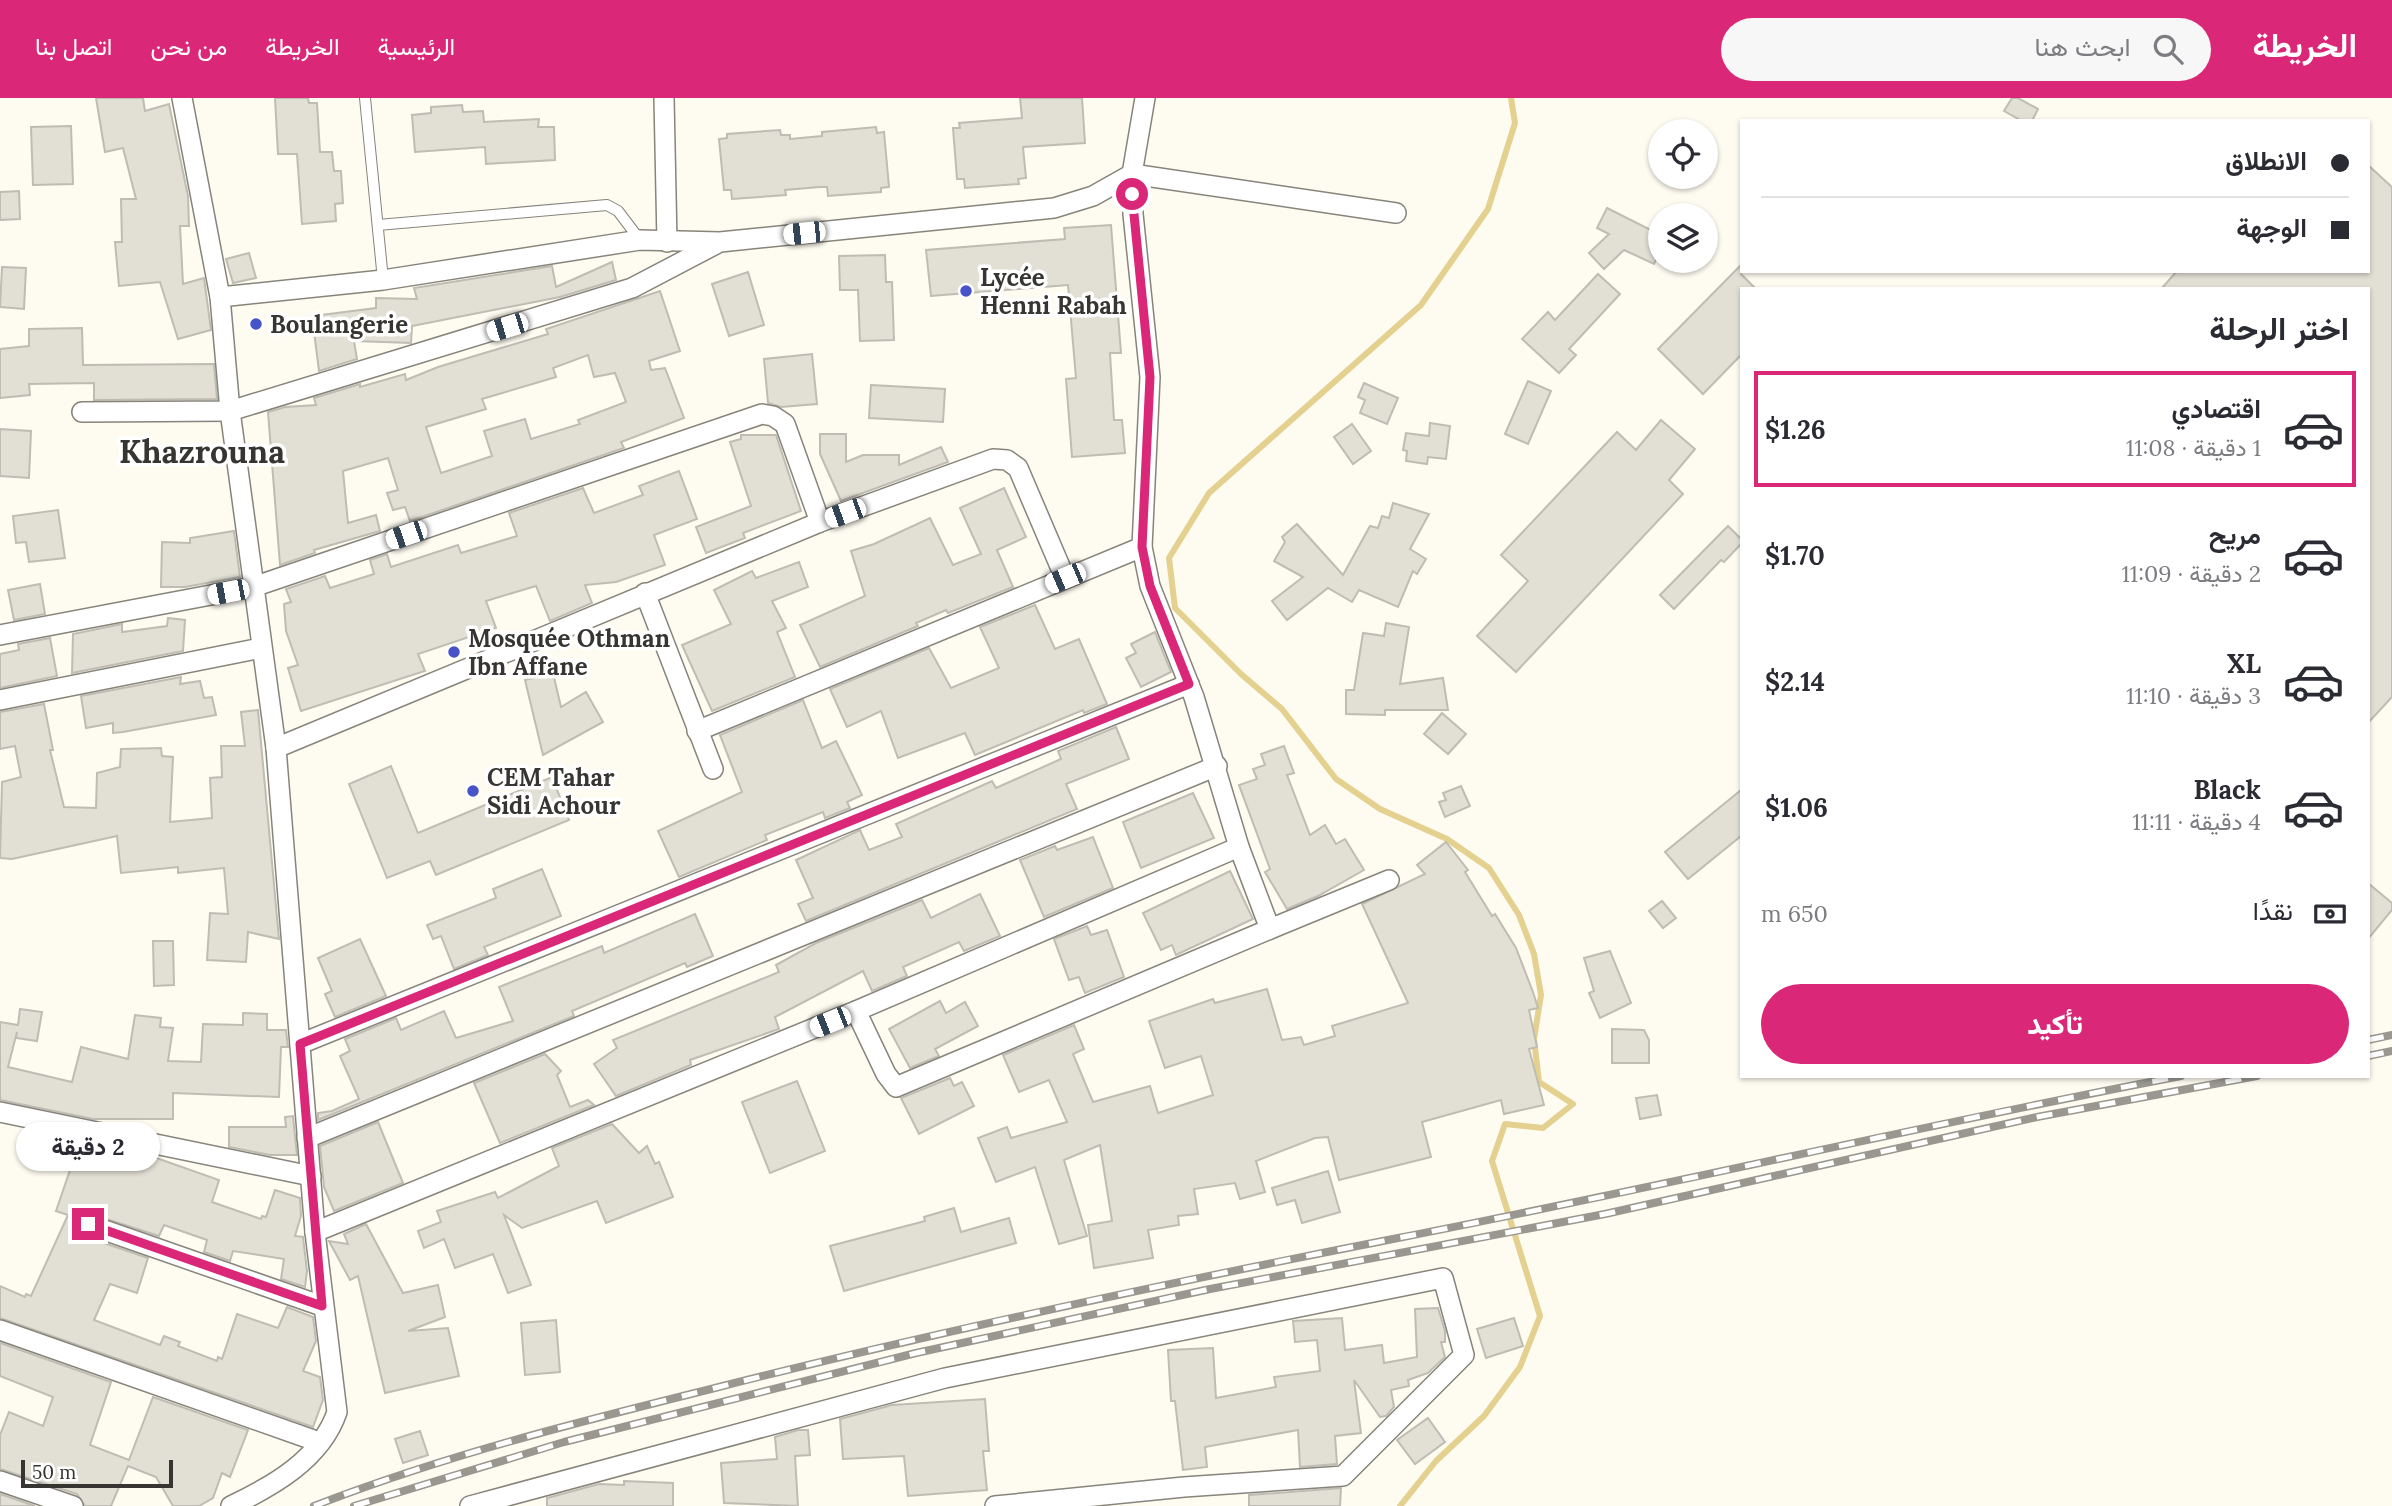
<!DOCTYPE html>
<html lang="ar">
<meta charset="utf-8">
<style>
:root{--surface:#fff;--page:#f7f7f7;--text:#2b2b33;--muted:#7c7c81;--line:#e1e1e2;--accent:#db2777}
body{margin:0;font-family:Lora,Vazirmatn,serif;background:var(--page);color:var(--text);direction:rtl;height:100vh;display:flex;flex-direction:column;font-size:26px;white-space:nowrap}
*{box-sizing:border-box;margin:0}
p{font-size:23px;color:var(--muted)}
.icon{flex:none;width:38px;height:38px;fill:none;stroke:currentColor;stroke-width:2;stroke-linecap:round;stroke-linejoin:round}
.map{position:relative;flex:1;overflow:hidden;direction:ltr}
.side{position:absolute;left:1740px;top:189px;width:630px;height:791px;display:flex;flex-direction:column;background:var(--surface);border-radius:0px;box-shadow:0 2px 5px #0004;direction:rtl}
.side>*{flex:none}
.top-card{position:absolute;left:1740px;top:21px;width:630px;height:154px;border-radius:0px;box-shadow:0 2px 5px #0004;direction:rtl;display:grid;align-content:center;height:154px;padding:0 21px;background:var(--surface)}
.tools{position:absolute;left:1648px;top:21px;display:grid;gap:14px}
.tools a{display:grid;place-items:center;width:70px;height:70px;border-radius:50%;background:var(--surface);box-shadow:0 2px 5px #0004;font-size:35px}
.scale{position:absolute;left:21px;bottom:18px;width:152px;box-sizing:border-box;padding-left:7px;border:4px solid #363531;border-top:0;font-size:19px;line-height:24px;white-space:nowrap;color:#363531;-webkit-text-stroke:5px #fff;paint-order:stroke}
.end{position:absolute;width:32px;height:32px;margin:-16px;border:9px solid #db2777;background:#fff;box-shadow:0 0 0 4px #fff}
.from{border-radius:50%}
.bubble{position:absolute;height:49px;border-radius:24px;background:var(--surface);box-shadow:0 2px 5px #0004;font-size:23px;font-weight:800;line-height:49px;text-align:center;direction:rtl}
.car{position:absolute;width:21px;height:42px;margin:-21px -10px;border-radius:9px;box-shadow:0 0 5px 2px #0007;background:linear-gradient(#fff 24%,#345 0 40%,#fff 0 76%,#345 0 86%,#fff 0)}
.top-card b{display:flex;align-items:center;gap:24px;height:66px;font-size:26px}
.top-card b+b{border-top:2px solid var(--line)}
.top-card i{width:18px;height:18px;background:var(--text)}
ul{padding:0;list-style:none}
li{display:flex;align-items:center;gap:21px;height:116px;margin:0 14px 10px;padding:0 7px;border:4px solid transparent;border-radius:0px}
li div{flex:1}
li b{display:block;font-size:26px}
li em{font-style:normal;font-weight:800}
li.active{border-color:var(--accent)}
li>.icon{width:63px;height:63px;stroke-width:1.5}
h2{padding:0 21px;font-size:32px;line-height:84px}
.pay{display:flex;align-items:center;gap:18px;height:77px;padding:0 21px;font-size:26px}
.pay p{margin-inline-start:auto}
.button{display:flex;gap:14px;margin-top:auto;padding:14px 21px}
.button a{flex:1;height:80px;border-radius:42px;background:var(--accent);color:#fff;font-size:28px;font-weight:800;line-height:80px;text-align:center}
header{display:flex;align-items:center;gap:42px;box-sizing:border-box;height:98px;padding:0 35px;background:var(--accent);color:#fff}
header strong{font-size:33px}
nav{display:flex;gap:38px;margin-inline-start:auto;font-size:24px}
.search{width:490px;height:63px;background:var(--page);display:flex;align-items:center;gap:18px;box-sizing:border-box;padding:0 24px;border-radius:38px;color:var(--muted);font-size:26px}
.map>svg:first-child{display:block}
</style>
<header>
<strong>الخريطة</strong>
<div class="search"><svg class="icon" aria-label="search" viewBox="0 0 24 24"><circle cx="10" cy="10" r="6"/><path d="M15 15l6 6"/></svg>ابحث هنا</div>
<nav><a>الرئيسية</a><a>الخريطة</a><a>من نحن</a><a>اتصل بنا</a></nav>
</header>
<div class="map">
<svg width="2392" height="1408" viewBox="0 0 2392 1408">
<rect width="100%" height="100%" fill="#fefbf1"/>
<g fill="none" stroke-linecap="round" stroke-linejoin="round">
<path stroke="#e4d08f" stroke-width="6" d="M1400 1408 1436 1363 1484 1318 1520 1269 1540 1218 1492 1063 1505 1026 1543 1030 1573 1006 1539 984 1534 941 1541 897 1534 856 1519 817 1489 770 1447 741 1380 711 1336 681 1282 611 1241 576 1175 510 1169 460 1209 395 1421 207 1488 111 1515 25 1511 0"/>
</g>
<g fill="#e2dfd5" stroke="#bfbcb3" stroke-width="2" fill-rule="evenodd">
<path d="M96 0H143L145 13 169 6 188 98 189 128H180L183 186 204 180 211 232 178 241 160 184 119 188 115 144H122L121 101H136L123 50 105 54Z"/>
<path d="M275 0H308L309 5H317L320 54H332L334 73H341L343 105 335 106 336 123 302 126 297 56H278Z"/>
<path d="M1020 0H1082L1085 45 1023 49 1026 80 1018 81 1019 86 965 90 964 81H957L953 30H960L959 25 1022 20Z"/>
<path d="M2012 0H2018L2038 11 2032 23H2022L2004 13Z"/>
<path d="M462 7 463 14 483 13 484 24 539 21 538 29H554L555 62 486 66 485 49 415 54 412 17 431 15V9Z"/>
<path d="M71 28 73 86 33 87 31 29Z"/>
<path d="M876 29 877 35 884 34 889 89 881 90V94L828 98 827 89H820L785 92 786 97 732 101 731 92H724L719 41 727 40V36L780 32 781 37H790V41L822 38V34Z"/>
<path d="M2368 67 2392 89V599L2368 625V191H2161L2177 173H2368Z"/>
<path d="M19 93 20 121 0 122V94Z"/>
<path d="M1607 110 1661 137V151L1654 166 1624 152 1604 171 1589 155 1609 136 1597 130Z"/>
<path d="M1111 127 1121 255H1110L1114 322H1122L1125 355 1072 359 1066 281 1076 280 1068 187 931 198 926 152 1065 141 1064 130Z"/>
<path d="M249 155 256 180 233 185 226 161Z"/>
<path d="M885 157 886 184H892L894 242 860 243 858 192H840L839 158Z"/>
<path d="M612 164 616 182 560 199 412 228 411 245 354 243 357 261 319 273 312 218 376 210V200L417 201 414 190 552 168 556 189Z"/>
<path d="M1741 167V176L1756 191H1741V257L1703 296 1658 251Z"/>
<path d="M2 169 26 170 24 211 0 209Z"/>
<path d="M748 174 764 227 729 238 712 186Z"/>
<path d="M1598 176 1620 196 1569 251 1576 257 1559 275 1522 241 1548 214 1555 222Z"/>
<path d="M660 193 680 253 649 263 651 272 665 270 684 320 621 344 624 350 410 423 405 409 393 412 387 395 398 392 388 360 343 373 348 425 376 417 380 433 314 452 315 455 280 467 268 314 285 309 316 307 314 300 360 286V289L405 276 406 282 438 269 548 236 546 231ZM588 257 594 279 615 275 626 304 578 322 580 326 531 341 525 321 484 333 492 358 441 375 426 329 486 311 482 301 556 279 553 270Z"/>
<path d="M82 230 83 267 214 266 217 301 94 302V285L29 286 30 297 0 300V251L29 248V231Z"/>
<path d="M812 256 817 306 781 309 768 305 764 261Z"/>
<path d="M1528 283 1551 293 1528 346 1505 336Z"/>
<path d="M1364 285 1398 300 1387 326 1360 315 1365 302 1358 299Z"/>
<path d="M871 287 945 291 943 324 869 320Z"/>
<path d="M1661 322 1695 351 1669 382 1683 396 1516 574 1477 538 1528 483 1501 457 1617 334 1636 352Z"/>
<path d="M1430 325 1450 328 1446 361 1428 359 1427 366 1406 363 1407 353 1403 352 1406 335 1429 338Z"/>
<path d="M1352 326 1371 353 1353 366 1334 339Z"/>
<path d="M0 331 31 333 29 380 0 378Z"/>
<path d="M820 336H846V364L863 357H899V367L941 349 948 364 841 403 820 356Z"/>
<path d="M741 337H776L801 413 743 435 745 440 706 455 696 429 751 408 730 344 741 341Z"/>
<path d="M679 373 697 421 654 437 665 467 616 484 585 487 592 505 550 523 536 488 486 503 496 530 418 556 425 573 301 613 288 570 298 567 286 533 284 506 291 504 286 491 325 478 330 490 374 476 370 462 387 456 391 469 458 447 461 455 517 438 509 415 583 390 594 415 643 397 639 388Z"/>
<path d="M1004 390 1026 439 997 452 1013 489 948 515 946 512 916 525 918 528 820 569 800 527 865 498 851 453 874 446 930 420 953 467 981 456 960 410Z"/>
<path d="M1393 405 1429 416 1410 451 1426 461 1417 476 1413 473 1398 509 1359 492 1352 504 1328 490 1287 522 1272 503 1303 479 1274 463 1285 444 1282 439 1297 426 1343 477 1370 428 1378 430 1382 418 1389 420Z"/>
<path d="M58 412 65 460 29 464 26 444 16 445 13 418Z"/>
<path d="M1728 428 1741 441V446L1724 464 1721 462 1674 511 1660 497Z"/>
<path d="M234 433 240 479 185 489H161L162 444 190 445V440Z"/>
<path d="M799 464 808 489 772 503 786 530 777 534 795 579 712 613 682 547 731 526 714 492 752 473 756 480Z"/>
<path d="M40 486 45 516 14 522 8 492Z"/>
<path d="M1035 507 1055 551 1079 541 1107 606 1084 615 1083 612 975 657 965 635 898 660 881 613 847 629 830 591 929 550 951 590 999 570 980 529Z"/>
<path d="M168 520 185 522 183 553 72 575 73 536 122 526V534L167 528Z"/>
<path d="M1386 525 1409 529 1400 586 1443 580 1448 612H1385V617L1346 616V592H1354L1363 535 1384 538Z"/>
<path d="M1155 534 1171 574 1141 589 1126 560 1136 555 1131 546Z"/>
<path d="M50 540 57 578 0 590V556L19 552 18 546Z"/>
<path d="M553 575 561 609 586 594 603 624 543 657 525 582Z"/>
<path d="M181 579 180 586 200 583 204 600 212 599 216 617 123 634 113 635V625L86 630 81 598Z"/>
<path d="M803 602 822 650 836 643 862 697 847 704 850 710 825 720 823 714 765 737 767 742 679 779 658 733 742 694 720 637Z"/>
<path d="M44 606 53 652H50L64 709 96 710 97 675 120 669 121 651 161 650 162 658 173 659 170 724 212 720 210 680 222 679 221 648H245L241 614 258 612 279 841 248 834 246 864 207 862 210 815 228 816 224 770 178 775V769L121 775 117 738 12 761 0 760 2 684 21 679 15 648 0 651V614Z"/>
<path d="M1442 615 1466 636 1448 656 1424 636Z"/>
<path d="M1116 629 1129 661 1066 686 1077 711 806 823 798 806 813 800 796 762 860 732 869 752 902 739 896 726 992 683 996 690 1061 661 1058 653Z"/>
<path d="M1284 648 1294 675 1287 677 1310 737 1325 727 1336 746 1345 741 1364 772 1318 798 1287 811 1265 774 1270 771 1239 687 1257 681 1253 671 1265 667 1261 656Z"/>
<path d="M391 668 418 735 552 679 569 722 436 777 430 763 387 780 349 686Z"/>
<path d="M1461 688 1470 708 1445 719 1439 704 1446 702 1443 695Z"/>
<path d="M1741 692V738L1688 781 1665 754Z"/>
<path d="M1193 695 1214 740 1141 770 1123 724Z"/>
<path d="M1093 739 1113 790 1044 819 1020 762 1055 748 1057 752Z"/>
<path d="M1446 744 1468 772 1465 774 1492 818 1495 816 1516 850 1533 894 1538 910 1529 912 1537 949 1529 951 1544 1007 1504 1016 1501 1002 1422 1024 1431 1059 1339 1082 1328 1039 1315 1040 1256 1063 1265 1094 1240 1101 1235 1085 1194 1091 1198 1116 1178 1118 1179 1127 1148 1132 1153 1160 1094 1170 1088 1127 1112 1123 1100 1047 1064 1062 1087 1138 1059 1146 1035 1069 996 1084 978 1040 1007 1029 1011 1040 1067 1024 1049 982 1019 994 1003 957 1074 927 1084 951 1073 956 1093 1004 1150 988 1158 1015 1213 997 1201 958 1165 970 1149 923 1213 901 1215 905 1267 891 1282 942 1301 939 1304 947 1335 938 1332 928 1408 905 1362 806 1425 776 1417 767Z"/>
<path d="M542 771 561 818 484 849 488 857 454 871 441 838 433 841 427 827 496 800 493 791Z"/>
<path d="M1230 773 1253 821 1176 857 1172 847 1161 852 1143 815Z"/>
<path d="M2368 785 2392 805V812L2368 841Z"/>
<path d="M980 796 1000 838 964 853 959 844 903 869 907 878 872 893 863 873 775 919 779 931 690 962 691 967 616 998 594 966 617 950 613 942 779 874 776 867 816 845 922 802 931 820Z"/>
<path d="M1662 803 1676 820 1663 830 1649 813Z"/>
<path d="M695 816 713 858 687 869 685 865 572 913 574 918 318 1022V1015L332 1013 359 1001 340 958 350 953 345 941 396 920 401 932 444 913 456 940 513 923 499 889 602 848 604 855Z"/>
<path d="M1087 828 1091 837 1107 832 1124 879 1085 895 1079 879 1069 882 1054 841Z"/>
<path d="M360 841 386 898 335 919 325 896 332 893 318 860Z"/>
<path d="M153 843H173L174 887 154 888Z"/>
<path d="M1610 853 1631 905 1600 920 1589 895 1594 893 1584 860Z"/>
<path d="M940 903 946 915 965 904 978 928 935 951 939 958 910 970 889 931Z"/>
<path d="M20 911 42 914 37 943 16 940 17 934 8 969 72 984 81 949 128 961 135 917 161 920 160 929 173 930 168 963 201 964 203 926 243 927V915L267 916V932H286L288 949H281L279 999 173 995V1021H93L0 1002V924L18 927Z"/>
<path d="M1612 931 1644 932 1649 942V965H1612Z"/>
<path d="M545 956 561 973 557 977 570 1009 588 1002 594 1007 500 1045 474 985Z"/>
<path d="M950 980 954 988 962 984 974 1008 919 1036 901 1000Z"/>
<path d="M797 983 825 1053 770 1075 742 1004Z"/>
<path d="M1657 997 1661 1017 1640 1021 1636 1000Z"/>
<path d="M293 1018 297 1057H270L229 1049V1029H286L285 1019Z"/>
<path d="M378 1024 403 1085 334 1113 324 1089 320 1048Z"/>
<path d="M612 1026 639 1055 647 1048 655 1066 659 1064 673 1099 606 1125 597 1103 522 1130 504 1117 531 1187 508 1195 493 1156 455 1170 444 1141 424 1150 418 1133 441 1124 437 1113 495 1094 498 1100 559 1068 552 1050Z"/>
<path d="M80 1043 148 1057 219 1082 212 1104 261 1121 262 1118 266 1119 275 1092 300 1100 301 1118 295 1138 303 1139 307 1173 305 1189 281 1181 284 1161 233 1153 230 1163 204 1154 207 1142 164 1127 159 1138 85 1114 79 1117 75 1128 83 1138 148 1160 137 1195 110 1186 94 1222 160 1247 164 1238 180 1244 178 1248 217 1263 218 1259 222 1261 237 1216 278 1230 287 1209 313 1219 316 1243 303 1273 320 1279 323 1302 313 1329 0 1220V1188L25 1199 26 1196 31 1198 68 1117 56 1113Z"/>
<path d="M1328 1073 1340 1114 1302 1125 1295 1102 1277 1107 1272 1090Z"/>
<path d="M954 1110 961 1134 1009 1120 1016 1145 844 1193 830 1148 925 1123 924 1119Z"/>
<path d="M366 1126 403 1195 438 1187 445 1219 408 1233 448 1230 459 1278 385 1295 358 1178 350 1182 329 1143 348 1146 344 1136Z"/>
<path d="M1438 1210 1445 1233V1244H1441L1445 1259 1428 1275 1408 1282 1409 1288 1391 1292 1394 1309 1386 1318 1380 1319 1354 1282 1361 1335 1335 1338 1337 1366 1300 1369 1298 1332 1205 1349 1207 1369 1183 1372 1175 1303H1171L1168 1252 1213 1250 1216 1300 1276 1289 1274 1279 1320 1273 1317 1242 1295 1244 1293 1223 1342 1220 1345 1252 1382 1247 1384 1265 1417 1259 1415 1211Z"/>
<path d="M1514 1220 1523 1248 1486 1260 1477 1231Z"/>
<path d="M556 1222 560 1274 525 1277 521 1225Z"/>
<path d="M0 1245 111 1284 90 1347 129 1362 153 1299 248 1332 230 1379 222 1375 213 1400 199 1408H173L156 1379 128 1368 111 1408H85L77 1396 0 1371V1337L9 1314 43 1328 53 1299 0 1278Z"/>
<path d="M985 1301 989 1353H983L987 1392 908 1398 904 1358 843 1361 840 1321 892 1307Z"/>
<path d="M1428 1320 1445 1344 1415 1366 1397 1342Z"/>
<path d="M798 1332H808L810 1357 795 1358 798 1408 724 1405 721 1365 777 1361 775 1339Z"/>
<path d="M420 1333 428 1357 403 1365 395 1341Z"/>
<path d="M624 1383 673 1385V1408H547V1400L599 1386 624 1387Z"/>
<path d="M1341 1390 1340 1408H1249V1397Z"/>
<path d="M0 1396 35 1408H0Z"/>
</g>
<g fill="none" stroke-linecap="round" stroke-linejoin="round">
<defs>
<g id="lane">
<path d="M365 0 383 182"/>
<path d="M378 127 607 107 618 113 640 142"/>
</g>
<g id="street">
<path d="M182 0 220 199 230 313 276 650 315 1134 337 1314C321 1361 273 1388 231 1408"/>
<path d="M664 0 667 144"/>
<path d="M1145 0 1132 76 1133 116 1150 279 1142 449 1150 488 1194 599 1239 749 1270 831 1389 782"/>
<path d="M220 199 383 182 640 142 720 144 1054 110 1093 98 1132 76 1396 115"/>
<path d="M82 314 230 313 632 190 716 146"/>
<path d="M645 495 713 671"/>
<path d="M0 537 253 489 762 316 773 318 785 326 820 424"/>
<path d="M0 602 261 550"/>
<path d="M697 633 1142 449"/>
<path d="M276 650 820 424 993 361 1007 362 1018 370 1065 480"/>
<path d="M856 913 886 976 896 989 1270 831"/>
<path d="M300 946 1189 586"/>
<path d="M0 1014 311 1078"/>
<path d="M307 1040 1217 668"/>
<path d="M87 1126 322 1208"/>
<path d="M315 1134 856 913 1239 749"/>
<path d="M0 1232 319 1344"/>
<path d="M0 1383 73 1408"/>
<path d="M470 1408 945 1280 1443 1180 1464 1257 1343 1378 1184 1389 995 1408"/>
</g>
</defs>
<use href="#lane" stroke="#86847b" stroke-width="12"/>
<use href="#street" stroke="#86847b" stroke-width="22"/>
<use href="#lane" stroke="#fff" stroke-width="10"/>
<use href="#street" stroke="#fff" stroke-width="19"/>
<defs>
<g id="rail">
<path d="M2368 942 2392 937"/>
<path d="M2368 958 2392 953"/>
<path d="M314 1408C443 1358 578 1324 711 1291 939 1233 1168 1185 1398 1140 1660 1089 1919 1028 2181 978"/>
<path d="M354 1408 564 1344 916 1255 1210 1191 1605 1116 2037 1019 2257 978"/>
</g>
</defs>
<use href="#rail" stroke="#999790" stroke-width="8"/>
<use href="#rail" stroke="#fff" stroke-width="5" stroke-dasharray="16" stroke-linecap="butt"/>
</g>
<g fill="none" stroke-linecap="round" stroke-linejoin="round">
<path stroke="#db2777" stroke-width="9" d="M88 1126 322 1208 300 946 1189 586 1150 488 1142 449 1150 279 1132 96"/>
</g>
<g fill="#4753c8" stroke="#fff" stroke-width="2.5">
<circle cx="966" cy="193" r="7"/>
<circle cx="256" cy="226" r="7"/>
<circle cx="454" cy="554" r="7"/>
<circle cx="473" cy="693" r="7"/>
</g>
<g text-anchor="middle" dominant-baseline="central" stroke-width="7" stroke-linejoin="round" paint-order="stroke">
<g font-size="24" font-weight="bold" fill="#363531" stroke="#fff" text-anchor="start">
<text x="980" y="179">Lycée<tspan x="980" dy="28">Henni Rabah</tspan></text>
<text x="270" y="226">Boulangerie</text>
<text x="468" y="540">Mosquée Othman<tspan x="468" dy="28">Ibn Affane</tspan></text>
<text x="487" y="679">CEM Tahar<tspan x="487" dy="28">Sidi Achour</tspan></text>
</g>
<g font-size="32" font-weight="bold" fill="#363531" stroke="#fff">
<text x="202" y="353">Khazrouna</text>
</g>
</g>
</svg>
<div class="tools">
<a><svg class="icon" aria-label="locate" viewBox="0 0 24 24"><circle cx="12" cy="12" r="6"/><path d="M12 2v4M12 18v4M2 12h4M18 12h4"/></svg></a>
<a><svg class="icon" aria-label="layers" viewBox="0 0 24 24"><path d="M12 4l9 5-9 5-9-5zM3 14l9 5 9-5"/></svg></a>
</div>
<div class="scale">50 m</div>
<i class="end from" style="left:1132px;top:96px"></i>
<i class="end" style="left:88px;top:1126px"></i>
<div class="bubble" style="left:16px;top:1024px;width:144px">2 دقيقة</div>
<i class="car" style="left:804px;top:135px;rotate:264deg"></i>
<i class="car" style="left:507px;top:229px;rotate:253deg"></i>
<i class="car" style="left:845px;top:415px;rotate:250deg"></i>
<i class="car" style="left:406px;top:437px;rotate:251deg"></i>
<i class="car" style="left:1065px;top:480px;rotate:247deg"></i>
<i class="car" style="left:228px;top:494px;rotate:259deg"></i>
<i class="car" style="left:830px;top:924px;rotate:248deg"></i>
<div class="top-card">
<b><i class="from"></i>الانطلاق</b>
<b><i></i>الوجهة</b>
</div>
<section class="side">
<h2>اختر الرحلة</h2>
<ul>
<li class="active"><svg class="icon" aria-label="car" viewBox="0 0 24 24"><path d="M5 17H2v-5l4-1 3-4h7l3 4 3 1v5h-3M9 17h6M6 11h13"/><circle cx="7" cy="17" r="2"/><circle cx="17" cy="17" r="2"/></svg><div><b>اقتصادي</b><p>1 دقيقة · 11:08</p></div><em>$1.26</em></li>
<li><svg class="icon" aria-label="car" viewBox="0 0 24 24"><path d="M5 17H2v-5l4-1 3-4h7l3 4 3 1v5h-3M9 17h6M6 11h13"/><circle cx="7" cy="17" r="2"/><circle cx="17" cy="17" r="2"/></svg><div><b>مريح</b><p>2 دقيقة · 11:09</p></div><em>$1.70</em></li>
<li><svg class="icon" aria-label="car" viewBox="0 0 24 24"><path d="M5 17H2v-5l4-1 3-4h7l3 4 3 1v5h-3M9 17h6M6 11h13"/><circle cx="7" cy="17" r="2"/><circle cx="17" cy="17" r="2"/></svg><div><b>XL</b><p>3 دقيقة · 11:10</p></div><em>$2.14</em></li>
<li><svg class="icon" aria-label="car" viewBox="0 0 24 24"><path d="M5 17H2v-5l4-1 3-4h7l3 4 3 1v5h-3M9 17h6M6 11h13"/><circle cx="7" cy="17" r="2"/><circle cx="17" cy="17" r="2"/></svg><div><b>Black</b><p>4 دقيقة · 11:11</p></div><em>$1.06</em></li>
</ul>
<div class="pay"><svg class="icon" aria-label="cash" viewBox="0 0 24 24"><path d="M3 7h18v10H3z"/><circle cx="12" cy="12" r="2"/></svg>نقدًا<p>650 m</p></div>
<div class="button"><a>تأكيد</a></div>
</section>
</div>
